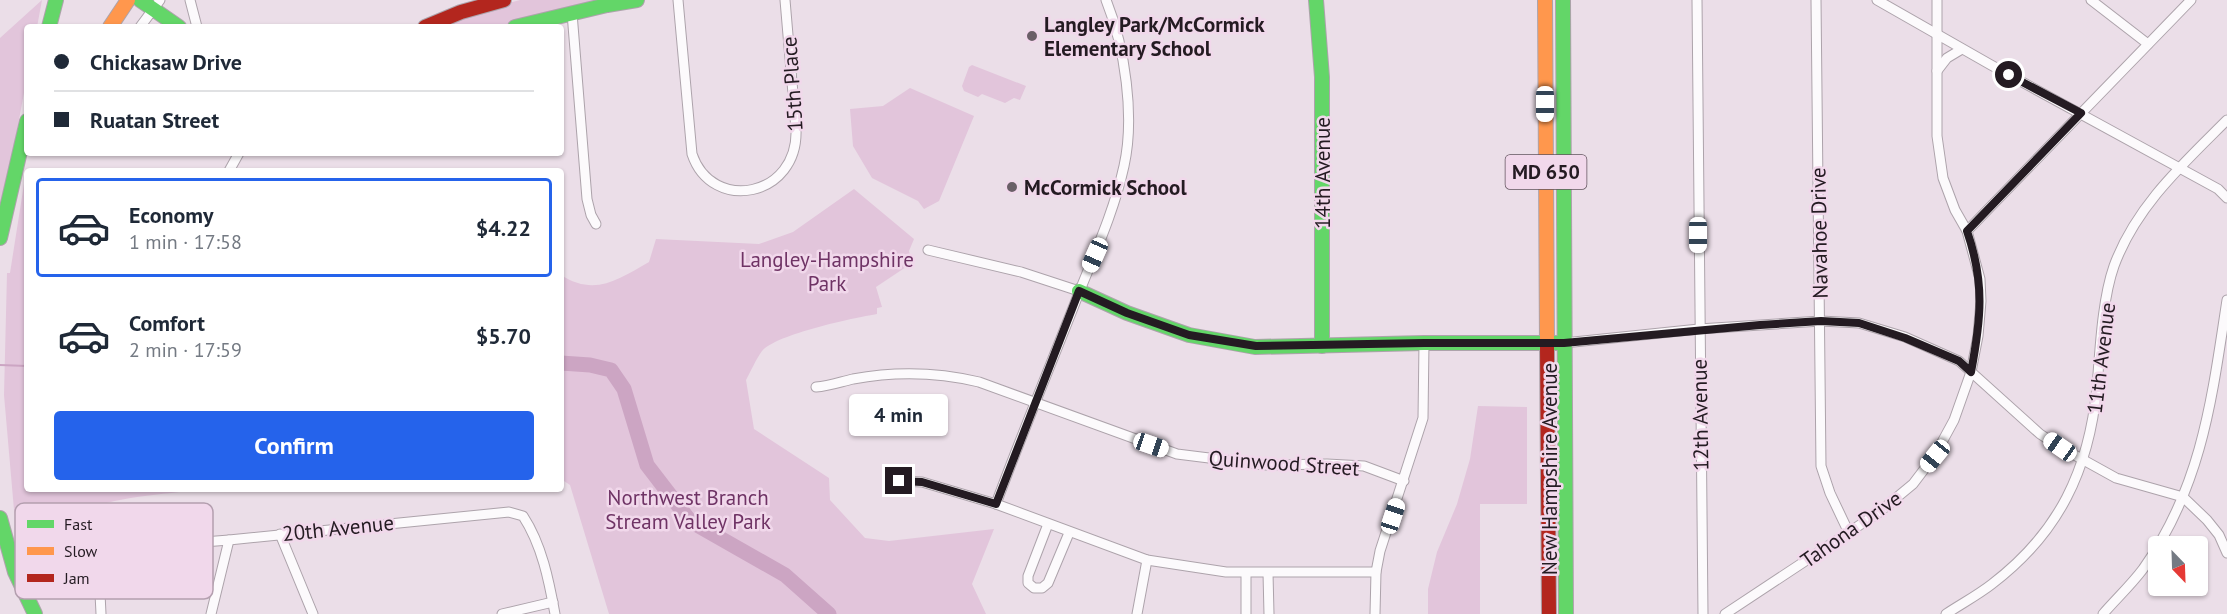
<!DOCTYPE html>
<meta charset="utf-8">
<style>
:root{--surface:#fff;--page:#f2f2f3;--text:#1f2937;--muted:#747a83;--line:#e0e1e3;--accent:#2563eb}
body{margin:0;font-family:"PT Sans",sans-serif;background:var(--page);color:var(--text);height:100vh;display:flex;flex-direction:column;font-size:22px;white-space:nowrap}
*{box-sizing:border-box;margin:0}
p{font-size:20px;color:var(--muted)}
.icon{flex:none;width:33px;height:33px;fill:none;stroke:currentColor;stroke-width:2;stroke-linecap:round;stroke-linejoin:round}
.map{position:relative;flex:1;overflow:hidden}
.side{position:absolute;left:24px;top:168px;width:540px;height:324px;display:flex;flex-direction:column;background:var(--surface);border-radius:6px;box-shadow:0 2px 4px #0004}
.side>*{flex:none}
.top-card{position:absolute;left:24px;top:24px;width:540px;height:132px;border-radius:6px;box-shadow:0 2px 4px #0004;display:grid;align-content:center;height:132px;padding:0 30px;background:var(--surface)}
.needle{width:39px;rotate:157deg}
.tools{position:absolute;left:2148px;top:536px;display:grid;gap:12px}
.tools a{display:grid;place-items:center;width:60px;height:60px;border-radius:6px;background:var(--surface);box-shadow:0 2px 4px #0004;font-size:30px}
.end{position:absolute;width:27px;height:27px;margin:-14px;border:8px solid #241b22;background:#fff;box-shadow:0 0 0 3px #fff}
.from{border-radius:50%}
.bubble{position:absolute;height:42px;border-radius:6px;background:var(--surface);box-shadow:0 2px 4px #0004;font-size:20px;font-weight:600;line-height:42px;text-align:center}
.car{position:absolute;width:18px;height:36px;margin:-18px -9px;border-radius:8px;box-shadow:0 0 4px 2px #0007;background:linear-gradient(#fff 24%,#345 0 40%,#fff 0 76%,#345 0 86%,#fff 0)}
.top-card b{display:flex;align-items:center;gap:21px;height:57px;font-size:22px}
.top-card b+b{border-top:2px solid var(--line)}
.top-card i{width:15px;height:15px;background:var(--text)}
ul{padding:10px 0 0;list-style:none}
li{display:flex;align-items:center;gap:18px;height:99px;margin:0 12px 9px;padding:0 18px;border:3px solid transparent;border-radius:6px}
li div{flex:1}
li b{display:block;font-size:22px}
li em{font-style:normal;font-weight:600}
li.on{border-color:var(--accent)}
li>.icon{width:54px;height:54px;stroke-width:1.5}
.action{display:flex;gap:12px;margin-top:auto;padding:12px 30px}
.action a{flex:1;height:69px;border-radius:6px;background:var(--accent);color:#fff;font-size:24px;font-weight:600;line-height:69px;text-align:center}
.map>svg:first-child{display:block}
</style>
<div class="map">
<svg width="2227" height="614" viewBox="0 0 2227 614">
<rect width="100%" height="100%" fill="#ebdee8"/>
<g fill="#e2c5db">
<path d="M42 0 37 27H27V77L0 220V38Z"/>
<path d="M520 0H611L500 27H434L461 16Z"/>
<path d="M972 65 1026 86 1020 100 1014 98 1005 103 982 94 978 97 964 91 962 86 969 67Z"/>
<path d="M910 88 974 116 939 201 924 209 918 201 872 178 853 146 850 109 883 106Z"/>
<path d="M24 184 27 185V489H212C156 495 94 496 46 529 38 535 29 543 21 550L14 510 4 395 7 273H10Z"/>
<path d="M854 189 914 239 909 251 912 263 876 287 882 307 877 308V314C853 318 777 334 762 351 756 359 751 371 746 380L754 429 829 478 830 500 865 538 889 541 994 529 972 584 986 614H609L570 485 561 479V275C595 297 619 279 649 262L656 239 759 244 793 232Z"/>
<path d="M1478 406 1527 407V504H1480V614H1428V589L1437 552 1457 504 1470 459Z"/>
</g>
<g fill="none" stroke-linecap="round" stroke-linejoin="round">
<path stroke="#cca5c3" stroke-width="2" d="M0 365 27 366"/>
<path stroke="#cca5c3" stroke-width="15" d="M561 363 590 365 611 370 624 389 647 465 690 521 785 575 829 614"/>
<defs>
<g id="street">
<path d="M190 0 197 27"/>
<path d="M678 0 692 154C712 214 799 197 796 129L785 0"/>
<path d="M1697 0 1703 614"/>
<path d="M1816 0 1821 466 1830 493 1849 533"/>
<path d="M1877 0 1991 65 2218 189 2227 198"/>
<path d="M2091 0 2148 44"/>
<path d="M572 13 587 199 591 215 596 224"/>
<path d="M140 27 160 0"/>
<path d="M1937 71 1947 58 1962 49"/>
<path d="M229 171 239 153"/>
<path d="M1967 231 2191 0"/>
<path d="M928 250 1021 272 1079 291"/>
<path d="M1564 343 1699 329 1821 321 1859 323 1905 337 1959 361 2040 434 2060 447 2116 478 2183 497 2207 520 2219 535 2227 553"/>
<path d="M816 387C829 386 840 382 853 379 896 371 937 372 979 382L1177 454 1265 465 1327 464 1364 466 1404 481"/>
<path d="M899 481 922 482 996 504 1147 560 1226 572H1376"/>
<path d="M996 504C1020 439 1047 374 1073 308 1091 261 1113 216 1124 166 1135 117 1125 47 1106 0"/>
<path d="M1048 524 1028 576V583L1034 588H1042L1048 583 1069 533"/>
<path d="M280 534 313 614"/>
<path d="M1268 573 1269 614"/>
<path d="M101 614C100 585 94 560 128 548L229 540 509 512 523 516C542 545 549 581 555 614"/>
<path d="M211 614 229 540"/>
<path d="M502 614 553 602"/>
<path d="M1137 614 1147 560"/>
<path d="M1246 614V573"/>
<path d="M1375 614 1376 572 1380 551 1423 418 1424 343"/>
<path d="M1725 614 1878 513 1913 484 1935 455 1954 420 1971 372 1978 336 1981 301 1980 279 1967 231 1955 210 1943 178 1937 136V0"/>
<path d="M1946 614C1961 604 1978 595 1992 584 2059 533 2089 470 2097 387 2100 351 2102 300 2114 266 2136 206 2183 164 2227 120"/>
<path d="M2103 614C2116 599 2131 585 2143 569 2202 486 2212 398 2227 300"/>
</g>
<g id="fast">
<path d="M140 0 179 27"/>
<path d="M1316 0 1322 77V346"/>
<path d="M1563 0 1566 614"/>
<path d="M49 27 56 0"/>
<path d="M515 27 607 5 637 0"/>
<path d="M0 238 27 121"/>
<path d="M1079 291 1127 313 1189 335 1255 347 1424 343H1564"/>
<path d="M0 518 15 572 35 614"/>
</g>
<g id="slow">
<path d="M1545 0 1547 346"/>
<path d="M110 27 128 0"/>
</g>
<g id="jam">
<path d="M425 27 461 12 504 0"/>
<path d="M1547 346 1549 614"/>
</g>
</defs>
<use href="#street" stroke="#ada3ab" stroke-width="11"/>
<use href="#fast" stroke="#ada3ab" stroke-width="16"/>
<use href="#slow" stroke="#ada3ab" stroke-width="16"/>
<use href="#jam" stroke="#ada3ab" stroke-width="16"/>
<use href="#street" stroke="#fcfafc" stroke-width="9"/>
<use href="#fast" stroke="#63d668" stroke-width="14"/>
<use href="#slow" stroke="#ff974d" stroke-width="14"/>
<use href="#jam" stroke="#b3261e" stroke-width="14"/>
</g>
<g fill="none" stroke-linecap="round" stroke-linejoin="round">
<path stroke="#241b22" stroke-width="8" d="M899 481 922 482 996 504 1079 291 1127 313 1189 335 1256 346 1424 343H1564L1760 325 1821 321 1859 323 1905 338 1959 361 1971 372C1981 319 1985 283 1967 231L2081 113 2009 75"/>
</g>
<g fill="#6a5f67" stroke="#f1d8eb" stroke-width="2">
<circle cx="1032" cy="36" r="6"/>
<circle cx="1012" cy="187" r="6"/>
</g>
<g text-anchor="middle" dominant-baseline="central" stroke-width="5" stroke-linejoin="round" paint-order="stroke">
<rect fill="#f1d8eb" stroke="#62545e" stroke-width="1.5" x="1505.5" y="155" width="81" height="34" rx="4.5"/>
<g font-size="20" font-weight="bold" fill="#241b22">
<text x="1546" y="172">MD 650</text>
</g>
<g font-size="21" font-weight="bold" fill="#241b22" stroke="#f1d8eb" text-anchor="start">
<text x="1044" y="24">Langley Park/McCormick<tspan x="1044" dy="24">Elementary School</tspan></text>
<text x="1024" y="187">McCormick School</text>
</g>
<g font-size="21" fill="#241b22" stroke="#f1d8eb">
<text transform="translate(792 84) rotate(-94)">15th Place</text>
<text transform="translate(1322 173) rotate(-90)">14th Avenue</text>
<text transform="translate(1819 233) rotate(-91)">Navahoe Drive</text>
<text transform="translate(2101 358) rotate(-83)">11th Avenue</text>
<text transform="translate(1700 415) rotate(-91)">12th Avenue</text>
<text transform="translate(1284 463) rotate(4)">Quinwood Street</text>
<text transform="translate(1549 469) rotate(-90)">New Hampshire Avenue</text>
<text transform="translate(338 528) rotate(-6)">20th Avenue</text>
<text transform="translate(1851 529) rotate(-35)">Tahona Drive</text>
</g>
<g font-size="21" fill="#6f3365" stroke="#f1d8eb">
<text x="827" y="259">Langley-Hampshire<tspan x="827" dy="24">Park</tspan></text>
<text x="688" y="497">Northwest Branch<tspan x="688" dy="24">Stream Valley Park</tspan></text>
</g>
</g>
<rect x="15" y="503" width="198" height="96" rx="9" fill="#f1d8eb" stroke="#b49faf" stroke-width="1.5"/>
<rect x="27" y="520" width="27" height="8" fill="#63d668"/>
<rect x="27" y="547" width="27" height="8" fill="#ff974d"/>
<rect x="27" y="574" width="27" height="8" fill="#b3261e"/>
<g font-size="16" fill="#241b22">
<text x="64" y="530">Fast</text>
<text x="64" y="557">Slow</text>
<text x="64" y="584">Jam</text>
</g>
</svg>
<div class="tools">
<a><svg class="needle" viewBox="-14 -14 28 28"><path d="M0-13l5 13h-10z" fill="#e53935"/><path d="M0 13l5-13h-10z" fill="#747a83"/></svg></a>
</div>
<i class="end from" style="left:2009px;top:75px"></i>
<i class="end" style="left:899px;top:481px"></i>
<div class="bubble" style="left:849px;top:394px;width:99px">4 min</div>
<i class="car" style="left:1545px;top:104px;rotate:180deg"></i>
<i class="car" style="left:1698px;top:235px;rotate:180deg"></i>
<i class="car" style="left:1095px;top:255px;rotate:204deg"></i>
<i class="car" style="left:1151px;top:445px;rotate:109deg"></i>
<i class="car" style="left:2060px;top:447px;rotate:305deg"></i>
<i class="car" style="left:1935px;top:456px;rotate:219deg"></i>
<i class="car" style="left:1393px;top:516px;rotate:18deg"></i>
<div class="top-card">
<b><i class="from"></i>Chickasaw Drive</b>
<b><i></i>Ruatan Street</b>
</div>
<section class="side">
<ul>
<li class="on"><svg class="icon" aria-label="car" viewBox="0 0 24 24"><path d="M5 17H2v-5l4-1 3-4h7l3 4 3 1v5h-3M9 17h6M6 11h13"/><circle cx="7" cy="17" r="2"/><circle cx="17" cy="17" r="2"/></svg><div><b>Economy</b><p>1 min · 17:58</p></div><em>$4.22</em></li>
<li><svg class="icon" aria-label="car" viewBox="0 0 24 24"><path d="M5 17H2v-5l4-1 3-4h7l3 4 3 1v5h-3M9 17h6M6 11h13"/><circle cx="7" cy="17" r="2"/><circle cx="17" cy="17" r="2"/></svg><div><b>Comfort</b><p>2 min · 17:59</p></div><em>$5.70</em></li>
</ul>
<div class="action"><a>Confirm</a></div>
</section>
</div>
